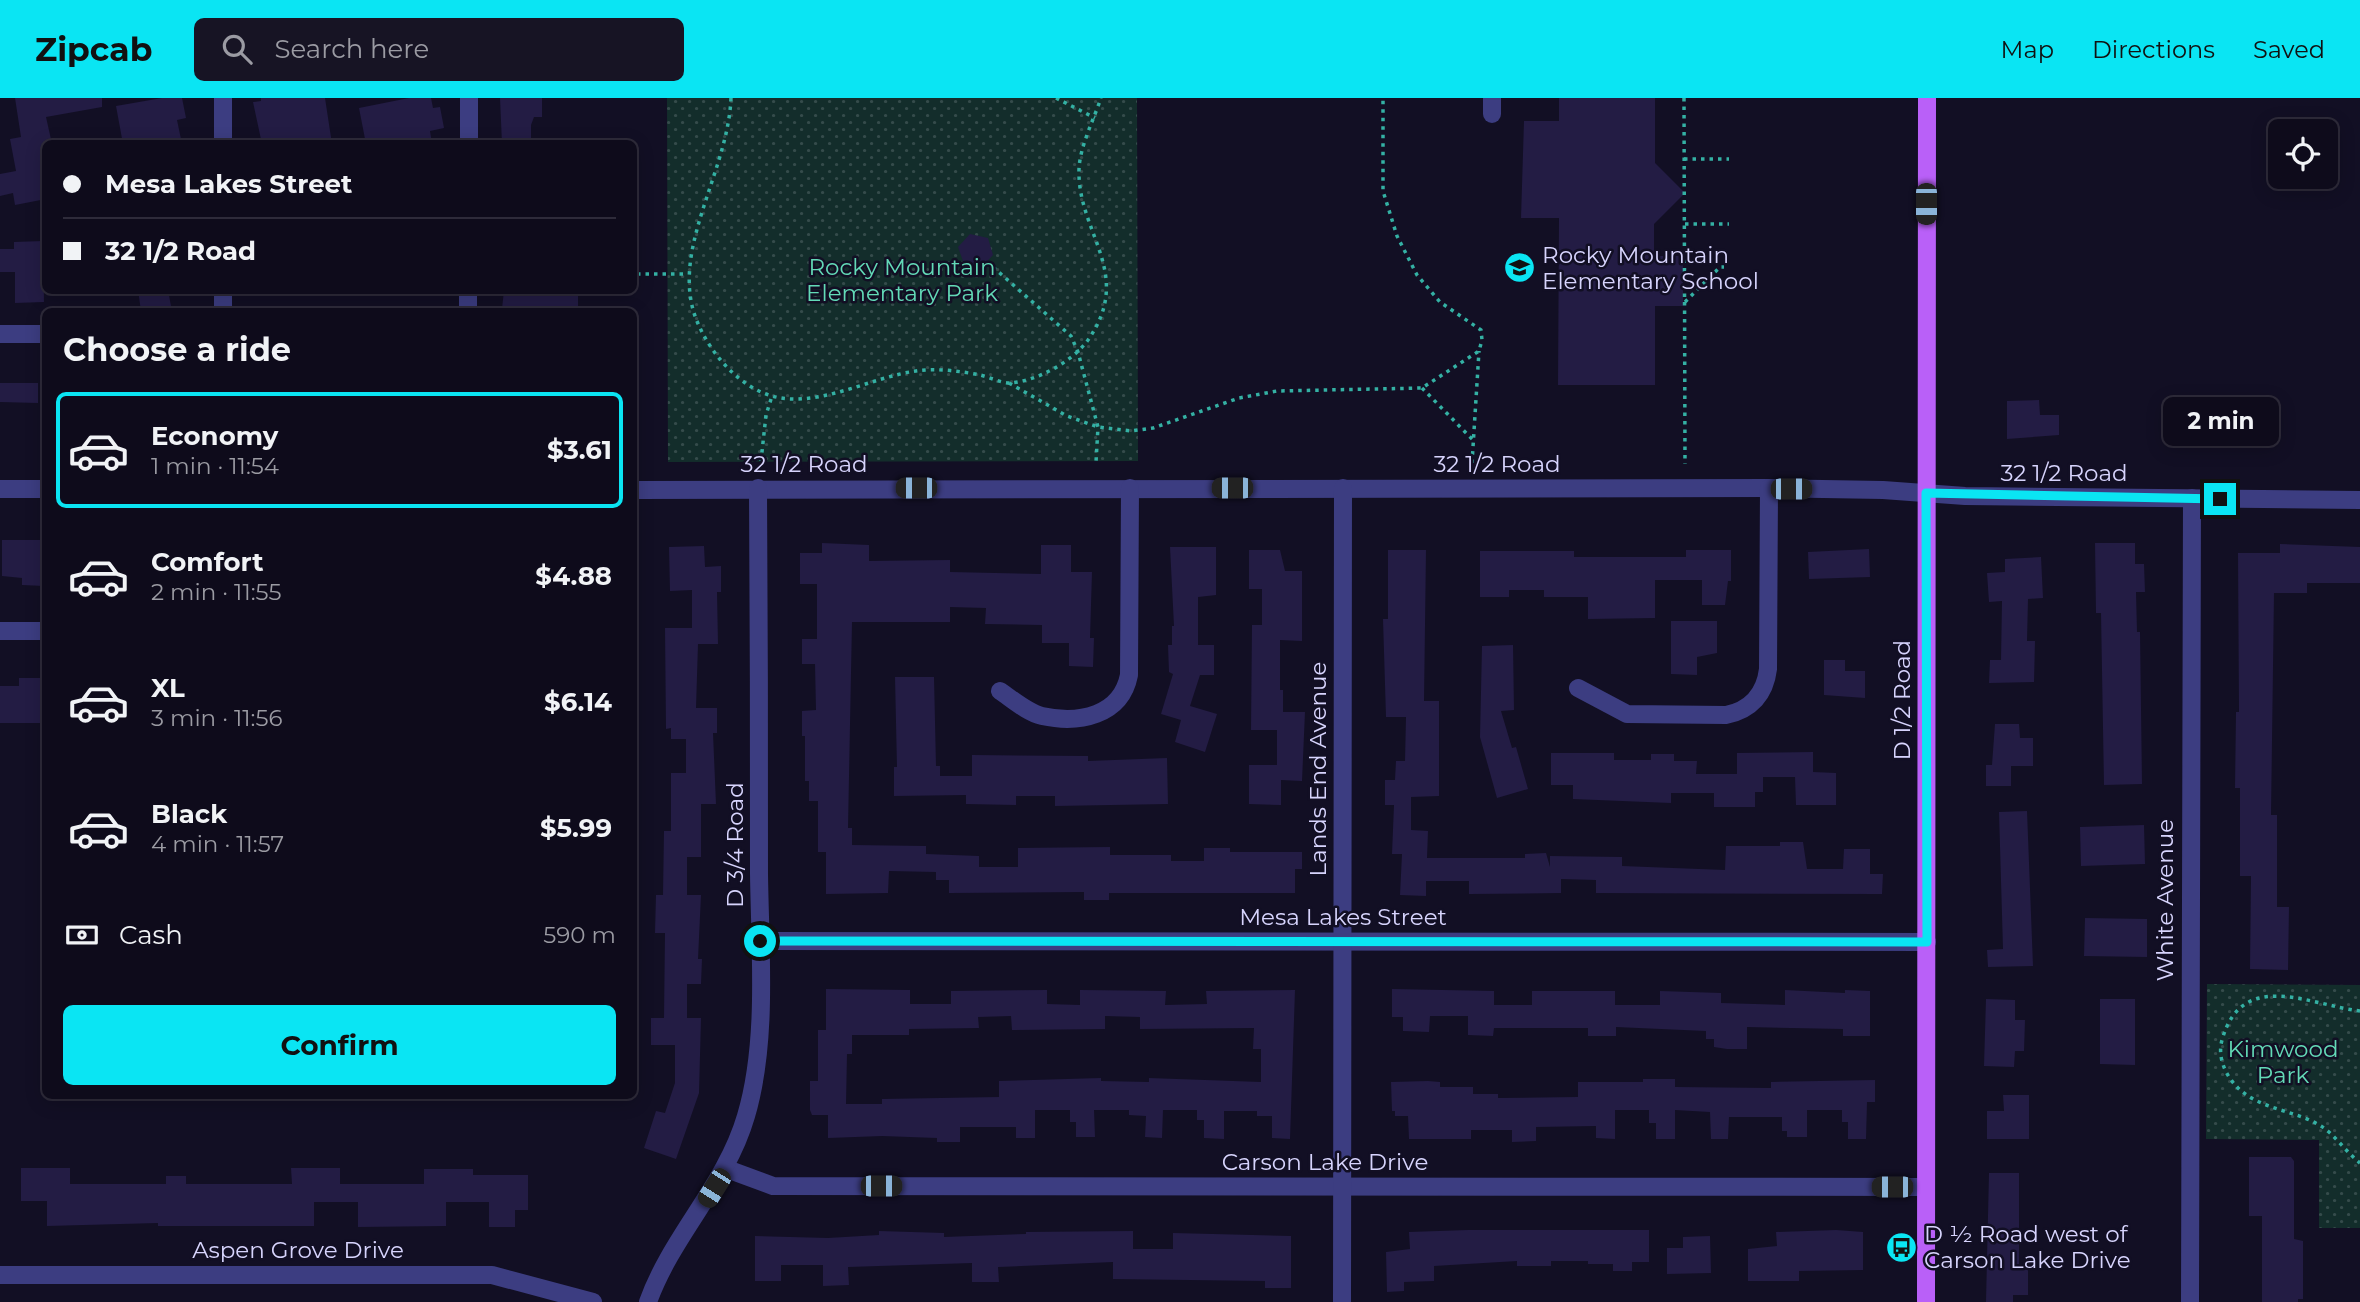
<!DOCTYPE html>
<meta charset="utf-8">
<style>
:root{--surface:#0e0b1b;--page:#171424;--text:#f1f3f6;--muted:#9b9ba3;--line:#2e2b3a;--accent:#0ae5f3}
body{margin:0;font-family:Montserrat,sans-serif;background:var(--page);color:var(--text);height:100vh;display:flex;flex-direction:column;font-size:26px;white-space:nowrap}
*{box-sizing:border-box;margin:0}
p{font-size:23px;color:var(--muted)}
.icon{flex:none;width:38px;height:38px;fill:none;stroke:currentColor;stroke-width:2;stroke-linecap:round;stroke-linejoin:round}
.map{position:relative;flex:1;overflow:hidden}
.panel{position:absolute;left:42px;top:210px;width:595px;height:791px;display:flex;flex-direction:column;background:var(--surface);border-radius:10px;box-shadow:0 4px 18px #0003,0 0 0 2px var(--line)}
.panel>*{flex:none}
.guide{position:absolute;left:42px;top:42px;width:595px;height:154px;border-radius:10px;box-shadow:0 4px 18px #0003,0 0 0 2px var(--line);display:grid;align-content:center;height:154px;padding:0 21px;background:var(--surface)}
.controls{position:absolute;left:2268px;top:21px;display:grid;gap:14px}
.controls a{display:grid;place-items:center;width:70px;height:70px;border-radius:10px;background:var(--surface);box-shadow:0 4px 18px #0003,0 0 0 2px var(--line);font-size:35px}
.end{position:absolute;width:32px;height:32px;margin:-16px;border:9px solid #0ae5f3;background:#111;box-shadow:0 0 0 4px #111}
.from{border-radius:50%}
.bubble{position:absolute;height:49px;border-radius:10px;background:var(--surface);box-shadow:0 4px 18px #0003,0 0 0 2px var(--line);font-size:23px;font-weight:700;line-height:49px;text-align:center}
.car{position:absolute;width:21px;height:42px;margin:-21px -10px;border-radius:9px;box-shadow:0 0 5px 2px #0007;background:linear-gradient(#222 24%,#8ab4d8 0 40%,#222 0 76%,#8ab4d8 0 86%,#222 0)}
.guide b{display:flex;align-items:center;gap:24px;height:66px;font-size:26px}
.guide b+b{border-top:2px solid var(--line)}
.guide i{width:18px;height:18px;background:var(--text)}
ul{padding:0;list-style:none}
li{display:flex;align-items:center;gap:21px;height:116px;margin:0 14px 10px;padding:0 7px;border:4px solid transparent;border-radius:10px}
li div{flex:1}
li b{display:block;font-size:26px}
li em{font-style:normal;font-weight:700}
li.on{border-color:var(--accent)}
li>.icon{width:63px;height:63px;stroke-width:1.5}
h2{padding:0 21px;font-size:32px;line-height:84px}
.pay{display:flex;align-items:center;gap:18px;height:77px;padding:0 21px;font-size:26px}
.pay p{margin-inline-start:auto}
.button{display:flex;gap:14px;margin-top:auto;padding:14px 21px}
.button a{flex:1;height:80px;border-radius:10px;background:var(--accent);color:#111;font-size:28px;font-weight:700;line-height:80px;text-align:center}
header{display:flex;align-items:center;gap:42px;box-sizing:border-box;height:98px;padding:0 35px;background:var(--accent);color:#111}
header strong{font-size:33px}
nav{display:flex;gap:38px;margin-inline-start:auto;font-size:24px}
.search{width:490px;height:63px;background:var(--page);display:flex;align-items:center;gap:18px;box-sizing:border-box;padding:0 24px;border-radius:10px;color:var(--muted);font-size:26px}
.map>svg:first-child{display:block}
</style>
<header>
<strong>Zipcab</strong>
<div class="search"><svg class="icon" aria-label="search" viewBox="0 0 24 24"><circle cx="10" cy="10" r="6"/><path d="M15 15l6 6"/></svg>Search here</div>
<nav><a>Map</a><a>Directions</a><a>Saved</a></nav>
</header>
<div class="map">
<svg width="2360" height="1204" viewBox="0 0 2360 1204">
<defs>
<pattern id="park-dots" width="8" height="8" patternUnits="userSpaceOnUse" patternTransform="scale(1.75)"><rect width="8" height="8" fill="#132d2b"/><path d="M2 2h.1M6 6h.1" fill="none" stroke="#354b4b" stroke-width="1.8" stroke-linecap="round"/></pattern>
</defs>
<rect width="100%" height="100%" fill="#120f24"/>
<g fill="url(#park-dots)">
<path d="M667 0H1137L1138 363 668 364Z"/>
<path d="M2207 886 2360 887V1130H2319V1042L2206 1041Z"/>
</g>
<g fill="#231c44" fill-rule="evenodd">
<path d="M15 0H102V9L46 19 52 46H46V101L15 107 13 95 0 98V76L16 73 10 41 21 39Z"/>
<path d="M162 0H182L186 20 177 22 182 46H123L116 8Z"/>
<path d="M261 0H325L332 46H262L253 4 261 3Z"/>
<path d="M409 0H431L433 10 440 9 444 30 430 33 432 46H366L359 10Z"/>
<path d="M500 0H542V19H534L531 27V46H502Z"/>
<path d="M1559 0H1655V65L1685 95 1654 126V158H1683V208H1655V287H1558L1559 120H1521L1524 23H1559Z"/>
<path d="M970 136 988 140 993 157 981 170 964 166 958 149Z"/>
<path d="M43 143 44 204 15 205V174H0V151H14V144Z"/>
<path d="M138 192H168L171 208 141 213Z"/>
<path d="M504 192 578 195V211H502Z"/>
<path d="M0 285H38V305L0 304Z"/>
<path d="M2039 302 2040 317H2059V337L2007 341V303Z"/>
<path d="M2 442H44V488L22 487V480L2 478Z"/>
<path d="M822 445 869 447V463L950 462V474L1041 476V447H1071V474H1092L1090 540H1094L1093 569 1069 568V545H1042V527L985 526 986 510 950 509V524H852L848 730H852V747L926 748V756L979 758V769H1018V750L1110 749V757H1171V763H1204V750H1230V754H1302V771H1295V795H1109V802H1084V794L949 795V782H936V774L889 773 888 795 826 796V754H818V703H809V683H805V638H802V613L816 612 815 566H802V541H817V486H800V455H822Z"/>
<path d="M2095 445H2135V466H2144L2145 494H2136L2137 534H2140L2142 686 2104 687 2101 515H2096Z"/>
<path d="M2280 446 2360 449V485H2307V495H2274L2271 717H2277V809H2289L2288 872 2250 871 2251 778H2240V690H2235L2236 614H2239L2238 455H2280Z"/>
<path d="M704 448 705 469 721 468V494H717L718 546H698L696 610H717V635H713L716 706H701V759H687V797H701L698 861H702L701 886H687V920H701L699 995 676 1061 644 1050 656 1013 665 1015 675 985V947H651V920H664L665 835H655L656 797H663L664 733H671V675H686V641H671V630L666 631 665 530H692V492L670 493 669 449Z"/>
<path d="M1170 449H1216V497L1198 499V547H1214V577H1200L1190 608 1217 616 1205 654 1175 644 1181 622 1161 616 1173 576 1169 574 1168 547H1172V528H1174Z"/>
<path d="M1869 451 1870 479 1809 481 1808 454Z"/>
<path d="M1249 452H1280L1285 473H1302V543L1280 542V592H1283V614H1305L1302 683 1281 682V707L1249 706V667H1277V632H1251L1252 527H1262V491H1249Z"/>
<path d="M1388 452H1426L1424 603H1439V698L1411 699V732L1428 733 1427 760H1525V756L1546 755 1550 769V758L1622 759V768L1725 772 1726 748H1780V744H1803L1807 771H1843L1844 751H1870V776H1883L1882 796 1596 795V782L1561 781V795L1469 796V783H1426V798L1400 797 1402 756H1392L1394 707H1385V682H1395L1396 663H1405L1406 619H1386L1383 521H1388Z"/>
<path d="M1686 452H1731V483H1728L1725 507H1702V482H1655V520L1588 521V499H1544V492H1509V499H1480V453H1574V459H1686Z"/>
<path d="M2041 459 2043 500 2028 501 2027 543H2035L2034 584 1989 585 1990 562H2001L2002 503 1989 504 1987 475 2005 474V461Z"/>
<path d="M1671 523H1717V555L1697 559V577L1671 576Z"/>
<path d="M1513 547 1514 612 1501 613 1512 650 1516 649 1528 691 1497 700 1480 639 1482 548Z"/>
<path d="M1824 562H1845V573H1865V600L1824 597Z"/>
<path d="M895 579H934L936 668H940V678H972V657L1088 658V663L1167 660 1168 706 1055 708V698H1016V707L966 706V697L894 698V669H897Z"/>
<path d="M19 580H41V625H0V588H19Z"/>
<path d="M1995 626H2019L2020 640H2033V668H2011V688H1986V667H1992Z"/>
<path d="M1813 654V674L1836 675V707H1796L1795 679H1763V694H1755V709H1714V695H1671V705L1573 701V687H1551V655H1614V662H1651V656H1674V663H1697L1696 676H1737V655Z"/>
<path d="M2027 713 2033 868 1988 869 1987 852 2003 851 1999 714Z"/>
<path d="M2144 727 2145 766 2081 768 2080 729Z"/>
<path d="M2085 820 2147 821V859L2084 858Z"/>
<path d="M826 891 910 892V906H951V893L1047 892V906L1080 907V892L1166 893 1165 907 1207 906 1206 893 1295 892 1290 1041 1272 1040V1018H1257V1013H1224V1041L1204 1040V1022H1197V1012H1163L1162 1040 1145 1039 1146 1018 1129 1017V1012H1094L1095 1039H1076V1024H1070V1012H1035V1040H1016V1029H960V1044H937V1040L882 1038 828 1040V1017H812L810 1012V983H818V932H826ZM1011 918 1012 932 1105 931V918L1140 919V931L1254 930 1253 951H1261V984L1149 980V984L1101 983V980L999 983V999L882 1001V1006H846L847 956H852V937H909V931L979 930 978 919Z"/>
<path d="M1392 891 1494 893V907H1532V893H1615V907H1660V893L1721 895V905L1785 907V892L1845 895V892L1870 893V938H1843V931L1747 929V951H1727L1714 949V941H1706V933L1616 929V938H1588V930H1494L1493 938 1468 937V918H1430L1429 934 1403 933V919H1392Z"/>
<path d="M1986 901 2015 902V922H2025L2024 953H2015L2014 969 1984 968Z"/>
<path d="M2100 901H2135V967L2100 966Z"/>
<path d="M1643 981H1675V989L1771 990V984L1875 982V1004H1867L1866 1041H1848V1024H1842V1012H1807V1039H1787V1033H1782V1019H1729L1728 1041H1711L1710 1014 1675 1012V1041H1656V1025H1649V1012H1615V1041L1596 1040V1028L1536 1029V1043L1512 1044V1032H1471V1041H1409L1408 1018H1395V1013H1392L1391 984 1428 983 1440 984V989H1473V996H1498V1000L1578 999V984H1643Z"/>
<path d="M2003 997H2029V1041H1987V1013H2004Z"/>
<path d="M2249 1059H2291L2294 1063V1141L2303 1143V1201H2298V1204H2262V1118H2249Z"/>
<path d="M21 1070H70V1086H166V1078H186V1086H292L291 1070H340V1086H424V1071H473V1077H528V1112H515V1129H489V1104H446V1128L358 1129V1104H314V1128H158V1125L47 1128V1103H21Z"/>
<path d="M1989 1075H2019V1167H2028V1197H2013V1204H1986Z"/>
<path d="M1468 1132H1649V1164H1632V1173H1613V1166H1588V1163H1551V1168H1517V1163L1434 1168V1183L1404 1184V1193L1387 1194 1386 1154 1410 1151 1409 1134Z"/>
<path d="M1836 1132 1863 1134V1172L1799 1173V1183H1748V1151L1777 1148 1776 1134Z"/>
<path d="M879 1133 944 1135V1139L1026 1136V1134L1133 1133V1151H1173V1135L1291 1138V1190H1265V1183L1113 1181V1164L998 1169 999 1184H972V1165L848 1169 849 1187 823 1188V1167H781V1183H755V1138L828 1140 879 1137Z"/>
<path d="M1710 1138 1711 1175 1667 1176V1150H1683V1139Z"/>
</g>
<g fill="none" stroke-linecap="round" stroke-linejoin="round">
<g stroke="#34b1a4" stroke-width="3.5" stroke-dasharray="3.5 5" stroke-linecap="butt">
<path d="M731 0C728 73 673 147 694 215 705 249 736 288 772 298 817 311 871 279 916 273 936 270 960 273 980 277 989 279 1001 285 1010 285 1037 283 1072 264 1088 242 1135 175 1077 135 1079 71 1080 48 1094 21 1101 0"/>
<path d="M1056 0 1095 20"/>
<path d="M1684 0 1685 366"/>
<path d="M1684 61H1729"/>
<path d="M1685 126H1729"/>
<path d="M993 169 1071 238 1078 254 1098 329 1096 364"/>
<path d="M637 176H687"/>
<path d="M1685 204 1720 169H1724"/>
<path d="M1009 285 1067 318 1098 329 1131 333 1153 330 1239 300 1277 293 1422 290 1479 253 1482 242 1481 232 1440 204 1417 177 1397 138 1383 93V0"/>
<path d="M1422 290 1474 343"/>
<path d="M761 363 766 317 772 298"/>
<path d="M1472 365 1479 253"/>
<path d="M2360 913C2310 907 2242 870 2222 942 2217 960 2226 978 2238 990 2261 1012 2295 1012 2321 1028 2335 1037 2346 1054 2360 1065"/>
</g>
<g stroke="#3c3d81" stroke-width="18">
<path d="M1492 16V0"/>
<path d="M223 46V0"/>
<path d="M469 46V0"/>
<path d="M223 214V192"/>
<path d="M468 214V192"/>
<path d="M0 236H46"/>
<path d="M0 391H46"/>
<path d="M634 392 1769 390 1883 392 1965 398 2360 402"/>
<path d="M0 533H46"/>
<path d="M1578 590 1627 616 1726 617C1751 612 1765 596 1768 571L1769 390"/>
<path d="M1000 593C1012 601 1028 615 1042 618 1079 626 1121 618 1129 577L1130 390"/>
<path d="M760 843 1927 844"/>
<path d="M727 1071 773 1088 1926 1089"/>
<path d="M0 1177H492L593 1204"/>
<path d="M648 1204C672 1137 726 1087 746 1018 768 944 760 853 759 776 759 647 759 519 758 390"/>
<path d="M1342 1204 1343 390"/>
<path d="M2190 1204 2192 400"/>
</g>
<path stroke="#b960f8" stroke-width="18" d="M1926 1204 1927 0"/>
</g>
<g fill="none" stroke-linecap="round" stroke-linejoin="round">
<path stroke="#0ae5f3" stroke-width="9" d="M760 843 1927 844 1926 395 2220 401"/>
</g>
<defs>
<symbol id="school-disc" viewBox="-11 -11 22 22"><circle r="9.5" fill="#0ae5f3" stroke="#120f24"/><path d="M0-5L7-2L0 1L-7-2ZM-4 1L0 2.5L4 1V4Q0 6-4 4Z" fill="#111"/></symbol>
<symbol id="bus-disc" viewBox="-11 -11 22 22"><circle r="9.5" fill="#0ae5f3" stroke="#120f24"/><path d="M-5-6H5V4H4V6H2V4H-2V6H-4V4H-5ZM-3.5-4V0h7V-4ZM-3.5 1.2v1.5H-2V1.2ZM2 1.2v1.5H3.5V1.2Z" fill="#111"/></symbol>
</defs>
<g fill-rule="evenodd">
<use href="#school-disc" x="1502" y="152" width="35" height="35"/>
<use href="#bus-disc" x="1884" y="1132" width="35" height="35"/>
</g>
<g text-anchor="middle" dominant-baseline="central" stroke-width="5" stroke-linejoin="round" paint-order="stroke">
<g font-size="23" fill="#d7d4fd" stroke="#120f24" text-anchor="start">
<text x="1542" y="157">Rocky Mountain<tspan x="1542" dy="26">Elementary School</tspan></text>
<text x="1924" y="1136">D ½ Road west of<tspan x="1924" dy="26">Carson Lake Drive</tspan></text>
</g>
<g font-size="23" fill="#63dab7" stroke="#120f24">
<text x="902" y="169">Rocky Mountain<tspan x="902" dy="26">Elementary Park</tspan></text>
<text x="2283" y="951">Kimwood<tspan x="2283" dy="26">Park</tspan></text>
</g>
<g font-size="23" fill="#d7d4fd" stroke="#120f24">
<text x="804" y="366">32 1/2 Road</text>
<text x="1497" y="366">32 1/2 Road</text>
<text x="2064" y="375">32 1/2 Road</text>
<text transform="translate(1902 602) rotate(-90)">D 1/2 Road</text>
<text transform="translate(1318 671) rotate(-90)">Lands End Avenue</text>
<text transform="translate(735 747) rotate(-90)">D 3/4 Road</text>
<text transform="translate(2165 802) rotate(-90)">White Avenue</text>
<text x="1343" y="819">Mesa Lakes Street</text>
<text x="1325" y="1064">Carson Lake Drive</text>
<text x="298" y="1152">Aspen Grove Drive</text>
</g>
</g>
</svg>
<div class="controls">
<a><svg class="icon" aria-label="locate" viewBox="0 0 24 24"><circle cx="12" cy="12" r="6"/><path d="M12 2v4M12 18v4M2 12h4M18 12h4"/></svg></a>
</div>
<i class="end from" style="left:760px;top:843px"></i>
<i class="end" style="left:2220px;top:401px"></i>
<div class="bubble" style="left:2163px;top:299px;width:116px">2 min</div>
<i class="car" style="left:1926px;top:106px;rotate:180deg"></i>
<i class="car" style="left:916px;top:390px;rotate:270deg"></i>
<i class="car" style="left:1232px;top:390px;rotate:270deg"></i>
<i class="car" style="left:1791px;top:391px;rotate:90deg"></i>
<i class="car" style="left:881px;top:1088px;rotate:90deg"></i>
<i class="car" style="left:1892px;top:1089px;rotate:270deg"></i>
<i class="car" style="left:714px;top:1090px;rotate:212deg"></i>
<div class="guide">
<b><i class="from"></i>Mesa Lakes Street</b>
<b><i></i>32 1/2 Road</b>
</div>
<section class="panel">
<h2>Choose a ride</h2>
<ul>
<li class="on"><svg class="icon" aria-label="car" viewBox="0 0 24 24"><path d="M5 17H2v-5l4-1 3-4h7l3 4 3 1v5h-3M9 17h6M6 11h13"/><circle cx="7" cy="17" r="2"/><circle cx="17" cy="17" r="2"/></svg><div><b>Economy</b><p>1 min · 11:54</p></div><em>$3.61</em></li>
<li><svg class="icon" aria-label="car" viewBox="0 0 24 24"><path d="M5 17H2v-5l4-1 3-4h7l3 4 3 1v5h-3M9 17h6M6 11h13"/><circle cx="7" cy="17" r="2"/><circle cx="17" cy="17" r="2"/></svg><div><b>Comfort</b><p>2 min · 11:55</p></div><em>$4.88</em></li>
<li><svg class="icon" aria-label="car" viewBox="0 0 24 24"><path d="M5 17H2v-5l4-1 3-4h7l3 4 3 1v5h-3M9 17h6M6 11h13"/><circle cx="7" cy="17" r="2"/><circle cx="17" cy="17" r="2"/></svg><div><b>XL</b><p>3 min · 11:56</p></div><em>$6.14</em></li>
<li><svg class="icon" aria-label="car" viewBox="0 0 24 24"><path d="M5 17H2v-5l4-1 3-4h7l3 4 3 1v5h-3M9 17h6M6 11h13"/><circle cx="7" cy="17" r="2"/><circle cx="17" cy="17" r="2"/></svg><div><b>Black</b><p>4 min · 11:57</p></div><em>$5.99</em></li>
</ul>
<div class="pay"><svg class="icon" aria-label="cash" viewBox="0 0 24 24"><path d="M3 7h18v10H3z"/><circle cx="12" cy="12" r="2"/></svg>Cash<p>590 m</p></div>
<div class="button"><a>Confirm</a></div>
</section>
</div>
